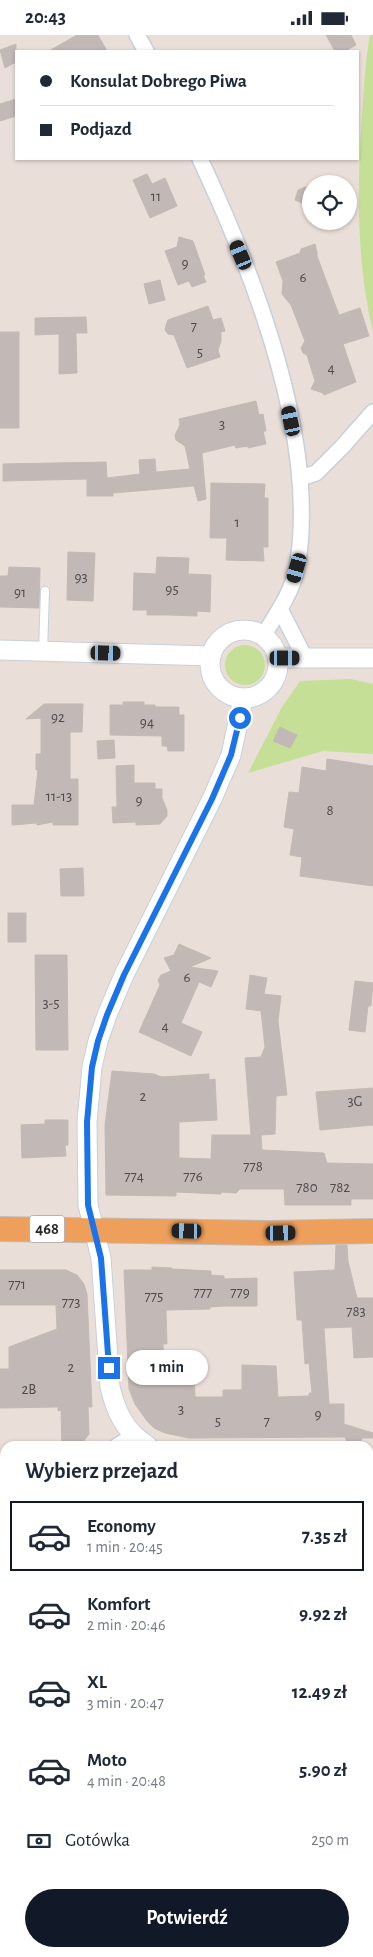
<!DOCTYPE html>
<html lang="pl">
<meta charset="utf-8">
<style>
:root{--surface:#fff;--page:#f6f6f7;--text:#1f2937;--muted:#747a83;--line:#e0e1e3;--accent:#111827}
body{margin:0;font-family:"Alegreya Sans",sans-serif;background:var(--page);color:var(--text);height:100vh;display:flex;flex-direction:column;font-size:19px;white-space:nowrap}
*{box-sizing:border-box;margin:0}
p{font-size:16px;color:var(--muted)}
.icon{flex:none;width:28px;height:28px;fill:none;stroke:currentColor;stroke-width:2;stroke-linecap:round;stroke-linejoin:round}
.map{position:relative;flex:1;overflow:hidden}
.details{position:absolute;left:0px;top:1406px;width:374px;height:516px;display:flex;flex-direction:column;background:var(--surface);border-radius:15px 15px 0 0;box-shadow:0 1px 4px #0004}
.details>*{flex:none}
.guide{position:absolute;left:15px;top:15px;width:344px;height:110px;border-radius:0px;box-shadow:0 1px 4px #0004;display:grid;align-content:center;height:110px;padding:0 25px;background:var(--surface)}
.buttons{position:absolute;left:302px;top:140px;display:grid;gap:10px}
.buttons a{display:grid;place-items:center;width:55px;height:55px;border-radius:50%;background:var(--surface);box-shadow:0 1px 4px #0004;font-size:25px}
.end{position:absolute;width:22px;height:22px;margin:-11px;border:6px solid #1a73e8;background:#fff;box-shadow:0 0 0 2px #fff}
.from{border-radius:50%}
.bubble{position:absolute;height:35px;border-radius:18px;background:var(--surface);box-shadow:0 1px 4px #0004;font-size:16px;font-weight:700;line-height:35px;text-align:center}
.car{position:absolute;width:15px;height:30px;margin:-15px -8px;border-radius:6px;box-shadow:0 0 4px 1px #0007;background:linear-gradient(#222 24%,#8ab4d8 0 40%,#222 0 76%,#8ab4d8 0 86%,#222 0)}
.guide b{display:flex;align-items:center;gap:18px;height:48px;font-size:19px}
.guide b+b{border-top:1px solid var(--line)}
.guide i{width:12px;height:12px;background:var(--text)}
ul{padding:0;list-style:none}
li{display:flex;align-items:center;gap:15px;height:70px;margin:0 10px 8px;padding:0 15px;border:2px solid transparent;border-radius:0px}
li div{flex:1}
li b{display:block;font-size:19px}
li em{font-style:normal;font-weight:700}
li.selected{border-color:var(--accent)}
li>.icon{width:45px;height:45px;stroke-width:1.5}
h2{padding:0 25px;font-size:22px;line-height:60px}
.pay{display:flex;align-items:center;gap:12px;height:55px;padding:0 25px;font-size:19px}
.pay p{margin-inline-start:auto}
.button{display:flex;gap:10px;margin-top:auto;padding:10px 25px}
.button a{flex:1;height:58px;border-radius:30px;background:var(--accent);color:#fff;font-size:20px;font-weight:700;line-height:58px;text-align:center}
.status{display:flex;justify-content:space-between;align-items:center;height:35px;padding:0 25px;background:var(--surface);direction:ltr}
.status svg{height:14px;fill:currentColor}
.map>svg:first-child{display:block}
</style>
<div class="status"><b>20:43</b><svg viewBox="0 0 49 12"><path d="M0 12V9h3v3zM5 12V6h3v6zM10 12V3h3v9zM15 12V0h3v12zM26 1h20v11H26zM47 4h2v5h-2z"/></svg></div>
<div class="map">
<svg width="373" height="1922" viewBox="0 0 373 1922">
<rect width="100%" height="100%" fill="#eaded9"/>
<g fill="#c5e096">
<path d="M370 0H373V297C356 226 357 152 362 80 364 53 365 26 370 0Z"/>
<circle cx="245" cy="630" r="20"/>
<path d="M351 644 373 649V719L323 716 248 738 282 672 300 646Z"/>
</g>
<g fill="#c2b8b6" stroke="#c5b9b3">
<path d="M77 0H98L107 16H49Z"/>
<path d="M326 0H351L356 10 345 16H335Z"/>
<path d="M16 9V27L5 33 0 15Z"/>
<path d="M16 64V81L0 86V69Z"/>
<path d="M147 139 152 149 165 143 177 171 150 183 133 145Z"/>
<path d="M311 150V172L295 165 298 155Z"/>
<path d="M179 202 193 206 205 240H203L206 247 192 252 189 246 178 250 165 216 177 212Z"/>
<path d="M315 209 317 217V221L339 280 360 273 369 301 343 309 356 347 324 360 323 358 311 354 315 346 307 320 303 318 301 313 305 306 291 270 282 259 283 246 276 227 300 218 301 214Z"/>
<path d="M160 245 165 265 149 269 144 249Z"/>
<path d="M208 271 213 285 221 283 225 296 221 297V306L218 315 220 322 187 333 174 300 168 299 165 295 166 290 168 285Z"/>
<path d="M86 282 87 298H76L77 338 59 339V299L35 300V283Z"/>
<rect x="0" y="297" width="19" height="96"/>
<path d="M256 366 259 380 263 379 266 396H263L266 409 248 413V411L236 413 235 410 202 418 206 464 198 466 194 451 113 458V461H87V444L3 446V429L106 427 107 443 140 439 139 425 155 424 156 437 190 434 185 411 176 405 175 400 180 390 179 384Z"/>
<path d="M211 448 265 449 264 463H268V512H263L264 526 226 525 227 503H210Z"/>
<path d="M68 517 95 518 93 566 67 565Z"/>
<path d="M157 522 189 523 188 539 211 540 210 577 197 576V581L170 580H147V575H133L134 538 156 539Z"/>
<path d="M9 532 40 533 39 573 0 572V541H8Z"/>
<path d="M123 667H144V670H155V672H179V680H184V716H168L167 711H162V701L110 700V670H123Z"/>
<path d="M44 669H83L82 697H70V744H78V790H53V787L37 790V788L12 790V770H34L38 735H36V719H41V683L26 684Z"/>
<path d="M280 692 297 700 290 713 273 706Z"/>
<path d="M114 705 115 723 98 724 97 706Z"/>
<path d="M327 724 373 731V851L300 841 302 822 290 820 294 794 284 792 289 757 299 758 302 732 326 736Z"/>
<path d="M134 730V748H155V754H162V763L167 775V781L160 789 136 790V787L113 788 112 772H117L116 731Z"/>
<path d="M83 833 84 861H61L60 834Z"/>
<rect x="8" y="878" width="18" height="29"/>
<path d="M179 909 211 923 190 932 218 936 211 952 199 947 181 988 202 997 191 1021 139 997 160 950 158 945 161 940 171 936 164 923 174 920Z"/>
<path d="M35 920H67L68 1015H36Z"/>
<path d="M250 940 267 943 264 959 281 961 278 986 287 1060 276 1061 275 1099 261 1100 262 1115 324 1118 327 1128 373 1129V1164H351V1170H285L284 1154H240L236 1158 221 1157V1159L176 1157V1161L106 1160 105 1090 112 1036 154 1039 162 1042 209 1039V1045L215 1044 217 1085 179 1087V1123L211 1124 212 1100H251L245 1023 261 1022 265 1012 261 976 246 974Z"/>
<path d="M355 946 373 948 371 971H368L365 997 349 995Z"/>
<path d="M373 1053V1090L320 1095 316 1057Z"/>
<path d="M45 1085H68V1110H65L66 1121 22 1123 21 1090 45 1089Z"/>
<path d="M336 1210H347L348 1226 357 1263H373V1322L354 1323 352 1292 324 1293 329 1369H344V1389L373 1398V1403H362L359 1411H349L345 1402 189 1403 165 1398 154 1393 147 1386 135 1369 129 1354 124 1235H152V1232L172 1233V1234L211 1236V1240L224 1241V1244L257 1243V1271H224L210 1272V1274L166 1275 167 1309H163L164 1335 194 1337 195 1362H223V1355H242V1330L276 1331 278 1362 309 1361V1358H312L309 1328 305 1329 302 1285H297L294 1237 335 1235Z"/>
<path d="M0 1235H66L77 1240 84 1249 87 1259 92 1372H88L89 1399 80 1411H62L61 1375 58 1376V1372L0 1373V1334H9V1312L57 1294 56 1270H0Z"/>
</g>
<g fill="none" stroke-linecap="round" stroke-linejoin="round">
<defs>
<path id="service" d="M43 617 45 556"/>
<g id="pedestrian">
<path d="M0 1612 5 1611"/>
<path d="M369 1652 373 1653"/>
</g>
<g id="minor">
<path d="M137 0 146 16"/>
<path d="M200 124C253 237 319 406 297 533 292 558 276 580 263 601"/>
<path d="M300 443 316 438 342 412 373 377"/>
<path d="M280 574 305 623"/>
<path d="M117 1411 134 1401"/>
<path d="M0 1434H5"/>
<path d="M143 1922 144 1918"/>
</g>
<g id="tertiary">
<circle cx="244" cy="629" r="34"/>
<path d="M0 615 211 621"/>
<path d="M278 623H373"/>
<path d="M148 1411C125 1397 116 1377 110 1352L101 1223 88 1170 87 1087 92 1032 98 1006 107 980 124 940 212 764 231 720 243 664"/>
<path d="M369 1489 373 1496"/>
<path d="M369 1781 373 1780"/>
<path d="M0 1810 5 1809"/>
</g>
<path id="primary" d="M0 1194 268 1198 373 1196"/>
</defs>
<use href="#service" stroke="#c7d0da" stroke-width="10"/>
<use href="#pedestrian" stroke="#c7d0da" stroke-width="14"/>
<use href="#minor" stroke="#c7d0da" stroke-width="18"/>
<use href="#tertiary" stroke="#c7d0da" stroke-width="21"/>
<use href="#primary" stroke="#bebebe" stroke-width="26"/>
<use href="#service" stroke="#fff" stroke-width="8"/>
<use href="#pedestrian" stroke="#fff" stroke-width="11"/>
<use href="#minor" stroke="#fff" stroke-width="15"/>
<use href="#tertiary" stroke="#fff" stroke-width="19"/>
<use href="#primary" stroke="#ed9f5b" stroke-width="24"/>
<defs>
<g id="rail">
<path d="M369 1466H373"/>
<path d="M0 1473H5"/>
<path d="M369 1479H373"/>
<path d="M369 1492H373"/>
<path d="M0 1500H5"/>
<path d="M369 1504H373"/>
<path d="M0 1514 5 1513"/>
<path d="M0 1530 5 1529"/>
</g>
</defs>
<use href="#rail" stroke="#9ca6b2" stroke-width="5.5"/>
<use href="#rail" stroke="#fff" stroke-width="4" stroke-dasharray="11" stroke-linecap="butt"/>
</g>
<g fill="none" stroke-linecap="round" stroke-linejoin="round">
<path stroke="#1a73e8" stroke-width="6" d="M109 1333 101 1223 88 1170 87 1087 92 1032 98 1006 107 980 124 940 212 764 231 720 240 683"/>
</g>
<g text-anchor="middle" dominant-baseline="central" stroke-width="4" stroke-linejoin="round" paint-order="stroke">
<g font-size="15" fill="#4e4b4b">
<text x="156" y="161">11</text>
<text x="185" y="228">9</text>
<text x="303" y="242">6</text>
<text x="194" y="291">7</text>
<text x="200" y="317">5</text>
<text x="331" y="333">4</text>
<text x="222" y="389">3</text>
<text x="237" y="487">1</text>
<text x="81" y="542">93</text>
<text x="172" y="554">95</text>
<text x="20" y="557">91</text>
<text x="58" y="682">92</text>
<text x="147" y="687">94</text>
<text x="59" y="761">11-13</text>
<text x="139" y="765">9</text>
<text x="330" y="775">8</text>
<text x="187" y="942">6</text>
<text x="51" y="968">3-5</text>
<text x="165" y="991">4</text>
<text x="143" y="1061">2</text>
<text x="355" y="1066">3G</text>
<text x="253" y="1131">778</text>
<text x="134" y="1141">774</text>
<text x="193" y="1141">776</text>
<text x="307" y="1152">780</text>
<text x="340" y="1152">782</text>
<text x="17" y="1249">771</text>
<text x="203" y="1257">777</text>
<text x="240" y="1257">779</text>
<text x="154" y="1261">775</text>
<text x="71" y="1267">773</text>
<text x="356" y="1276">783</text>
<text x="71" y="1332">2</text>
<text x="29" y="1354">2B</text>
<text x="181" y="1374">3</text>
<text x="318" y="1379">9</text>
<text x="218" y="1386">5</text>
<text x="267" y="1386">7</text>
</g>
<rect fill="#fff" stroke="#686868" stroke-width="1" x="29.5" y="1180.5" width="35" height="27" rx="4"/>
<g font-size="16" font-weight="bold" fill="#272727">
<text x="47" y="1194">468</text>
</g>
</g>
</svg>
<div class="buttons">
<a><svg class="icon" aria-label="locate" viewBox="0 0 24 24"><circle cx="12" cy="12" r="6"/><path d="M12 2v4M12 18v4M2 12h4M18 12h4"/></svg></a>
</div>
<i class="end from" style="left:240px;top:683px"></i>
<i class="end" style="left:109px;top:1333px"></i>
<div class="bubble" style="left:126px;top:1315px;width:82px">1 min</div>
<i class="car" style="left:241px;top:220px;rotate:337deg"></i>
<i class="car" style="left:291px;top:386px;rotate:348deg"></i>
<i class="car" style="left:297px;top:533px;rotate:196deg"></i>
<i class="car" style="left:106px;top:618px;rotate:91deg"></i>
<i class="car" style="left:285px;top:623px;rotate:90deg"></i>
<i class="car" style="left:187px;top:1196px;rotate:271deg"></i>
<i class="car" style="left:281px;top:1198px;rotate:89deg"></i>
<div class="guide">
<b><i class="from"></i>Konsulat Dobrego Piwa</b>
<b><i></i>Podjazd</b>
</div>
<section class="details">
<h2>Wybierz przejazd</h2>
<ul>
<li class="selected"><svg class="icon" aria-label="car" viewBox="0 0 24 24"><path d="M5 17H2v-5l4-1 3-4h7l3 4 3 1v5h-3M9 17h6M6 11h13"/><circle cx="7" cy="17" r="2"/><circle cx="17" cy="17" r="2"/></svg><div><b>Economy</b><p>1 min · 20:45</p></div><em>7.35 zł</em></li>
<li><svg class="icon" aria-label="car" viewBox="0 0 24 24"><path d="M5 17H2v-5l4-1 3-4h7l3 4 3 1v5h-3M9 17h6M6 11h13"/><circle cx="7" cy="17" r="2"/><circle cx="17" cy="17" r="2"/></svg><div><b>Komfort</b><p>2 min · 20:46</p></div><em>9.92 zł</em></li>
<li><svg class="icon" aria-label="car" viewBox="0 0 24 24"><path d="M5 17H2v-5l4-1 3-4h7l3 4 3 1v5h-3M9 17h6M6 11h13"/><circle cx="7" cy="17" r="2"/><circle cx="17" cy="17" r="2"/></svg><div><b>XL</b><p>3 min · 20:47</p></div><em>12.49 zł</em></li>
<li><svg class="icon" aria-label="car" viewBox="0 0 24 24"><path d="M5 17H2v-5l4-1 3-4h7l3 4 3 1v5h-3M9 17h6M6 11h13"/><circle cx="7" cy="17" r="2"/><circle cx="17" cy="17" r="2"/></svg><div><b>Moto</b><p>4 min · 20:48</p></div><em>5.90 zł</em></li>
</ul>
<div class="pay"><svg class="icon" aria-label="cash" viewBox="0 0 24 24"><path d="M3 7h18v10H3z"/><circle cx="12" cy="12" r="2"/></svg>Gotówka<p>250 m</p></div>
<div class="button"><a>Potwierdź</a></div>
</section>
</div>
